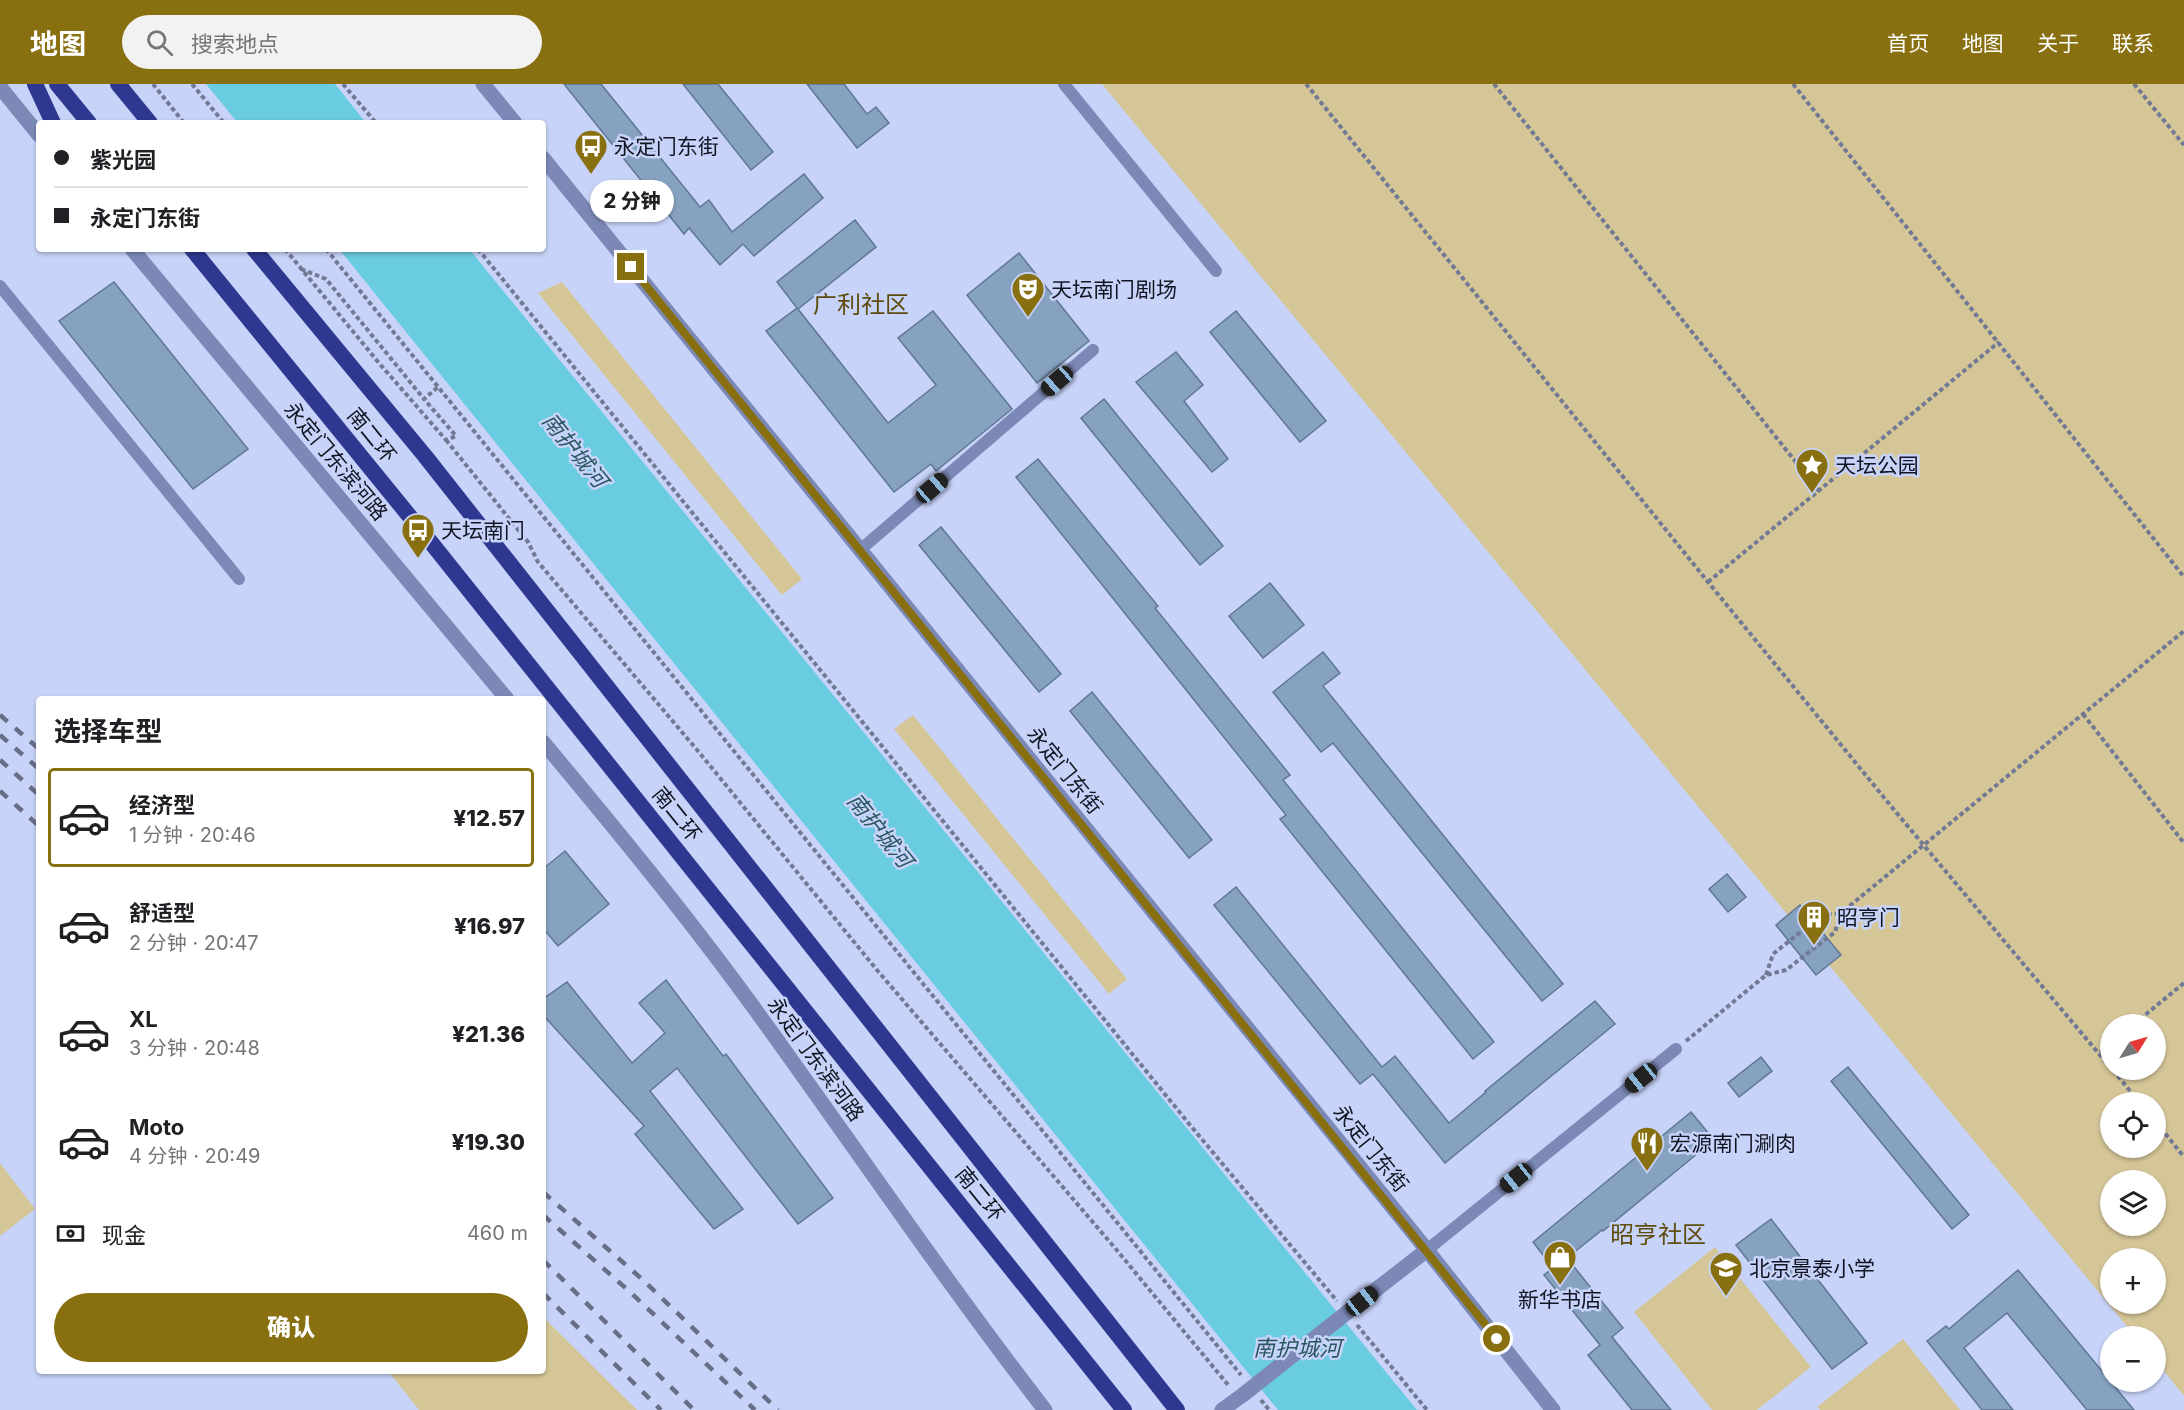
<!DOCTYPE html>
<html lang="zh">
<meta charset="utf-8">
<style>
:root{--surface:#fff;--page:#f2f2f2;--text:#202124;--muted:#757577;--line:#e0e0e0;--accent:#886f10}
body{margin:0;font-family:Inter,"Noto Sans SC",sans-serif;background:var(--page);color:var(--text);height:100vh;display:flex;flex-direction:column;font-size:22px;white-space:nowrap}
*{box-sizing:border-box;margin:0}
p{font-size:20px;color:var(--muted)}
.icon{flex:none;width:33px;height:33px;fill:none;stroke:currentColor;stroke-width:2;stroke-linecap:round;stroke-linejoin:round}
.map{position:relative;flex:1;overflow:hidden}
.sheet{position:absolute;left:36px;top:612px;width:510px;height:678px;display:flex;flex-direction:column;background:var(--surface);border-radius:6px;box-shadow:0 2px 4px #0004}
.sheet>*{flex:none}
.banner{position:absolute;left:36px;top:36px;width:510px;height:132px;border-radius:6px;box-shadow:0 2px 4px #0004;display:grid;align-content:center;height:132px;padding:0 18px;background:var(--surface)}
.needle{width:39px;rotate:53deg}
.buttons{position:absolute;left:2100px;top:930px;display:grid;gap:12px}
.buttons a{display:grid;place-items:center;width:66px;height:66px;border-radius:50%;background:var(--surface);box-shadow:0 2px 4px #0004;font-size:30px}
.end{position:absolute;width:27px;height:27px;margin:-14px;border:8px solid #886f10;background:#fff;box-shadow:0 0 0 3px #fff}
.from{border-radius:50%}
.bubble{position:absolute;height:42px;border-radius:21px;background:var(--surface);box-shadow:0 2px 4px #0004;font-size:20px;font-weight:800;line-height:42px;text-align:center}
.car{position:absolute;width:18px;height:36px;margin:-18px -9px;border-radius:8px;box-shadow:0 0 4px 2px #0007;background:linear-gradient(#222 24%,#8ab4d8 0 40%,#222 0 76%,#8ab4d8 0 86%,#222 0)}
.banner b{display:flex;align-items:center;gap:21px;height:57px;font-size:22px}
.banner b+b{border-top:2px solid var(--line)}
.banner i{width:15px;height:15px;background:var(--text)}
ul{padding:0;list-style:none}
li{display:flex;align-items:center;gap:18px;height:99px;margin:0 12px 9px;padding:0 6px;border:3px solid transparent;border-radius:6px}
li div{flex:1}
li b{display:block;font-size:22px}
li em{font-style:normal;font-weight:800}
li.selected{border-color:var(--accent)}
li>.icon{width:54px;height:54px;stroke-width:1.5}
h2{padding:0 18px;font-size:27px;line-height:72px}
.pay{display:flex;align-items:center;gap:15px;height:66px;padding:0 18px;font-size:22px}
.pay p{margin-inline-start:auto}
.action{display:flex;gap:12px;margin-top:auto;padding:12px 18px}
.action a{flex:1;height:69px;border-radius:36px;background:var(--accent);color:#fff;font-size:24px;font-weight:800;line-height:69px;text-align:center}
header{display:flex;align-items:center;gap:36px;box-sizing:border-box;height:84px;padding:0 30px;background:var(--accent);color:#fff}
header strong{font-size:28px}
nav{display:flex;gap:33px;margin-inline-start:auto;font-size:21px}
.search{width:420px;height:54px;background:var(--page);display:flex;align-items:center;gap:15px;box-sizing:border-box;padding:0 21px;border-radius:33px;color:var(--muted);font-size:22px}
.map>svg:first-child{display:block}
</style>
<header>
<strong>地图</strong>
<div class="search"><svg class="icon" aria-label="search" viewBox="0 0 24 24"><circle cx="10" cy="10" r="6"/><path d="M15 15l6 6"/></svg>搜索地点</div>
<nav><a>首页</a><a>地图</a><a>关于</a><a>联系</a></nav>
</header>
<div class="map">
<svg width="2184" height="1326" viewBox="0 0 2184 1326">
<rect width="100%" height="100%" fill="#c8d3f9"/>
<g fill="#d5c698" fill-rule="evenodd">
<path d="M1102 0H2184V1312L2156 1277V1252H2135ZM2110 940H2156V986H2110ZM2110 1018H2156V1064H2110ZM2110 1096H2156V1142H2110ZM2110 1174H2156V1220H2110Z"/>
<path d="M562 198 802 495 782 511 538 209Z"/>
<path d="M913 631 1127 895 1109 910 894 645Z"/>
<path d="M0 1079 35 1125 0 1152Z"/>
<path d="M1715 1163 1811 1283 1757 1326H1712L1634 1228Z"/>
<path d="M543 1233 637 1326H419L388 1287H543Z"/>
<path d="M1903 1255 1960 1326H1820L1817 1323Z"/>
</g>
<g fill="#69cce0">
<path d="M206 0H335L366 39H238Z"/>
<path d="M339 165H469L1417 1326H1278Z"/>
</g>
<g fill="#87a2c0" stroke="#5e7794" stroke-width="1.5">
<path d="M564 0H601L700 123 709 116 732 148 804 90 823 114 754 172 743 160 720 181 689 144 684 150Z"/>
<path d="M683 0H718L773 68 751 86Z"/>
<path d="M807 0H844L867 30 876 23 889 39 857 64Z"/>
<path d="M855 136 876 163 798 225 888 339 936 301 898 254 933 227 1012 325 936 387 931 380 894 408 766 247 797 224 777 198Z"/>
<path d="M1019 169 1089 257 1037 299 967 211Z"/>
<path d="M114 198 248 365 193 405 59 237Z"/>
<path d="M1236 227 1326 337 1300 358 1210 248Z"/>
<path d="M1176 268 1203 301 1184 317 1228 375 1212 388 1136 298Z"/>
<path d="M1104 315 1223 462 1200 481 1081 334Z"/>
<path d="M1038 375 1158 522 1155 524 1290 691 1283 696 1494 958 1473 975 1280 735 1286 731 1016 393Z"/>
<path d="M941 443 1061 590 1039 608 919 461Z"/>
<path d="M1270 499 1304 541 1263 574 1229 532Z"/>
<path d="M1323 568 1340 589 1323 602 1563 900 1542 917 1333 659 1321 668 1273 608Z"/>
<path d="M1092 608 1212 756 1189 774 1070 627Z"/>
<path d="M565 767 609 820 558 862 543 844V785Z"/>
<path d="M1727 790 1746 813 1728 828 1709 805Z"/>
<path d="M1236 803 1382 983 1395 972 1449 1039 1486 1008 1485 1007 1595 917 1615 940 1445 1079 1373 990 1360 1000 1214 821Z"/>
<path d="M1800 821 1841 871 1816 891 1776 841Z"/>
<path d="M666 896 723 972 726 970 833 1114 798 1140 677 984 650 1007 743 1125 714 1145 635 1050 644 1042 543 931V915L567 898 632 979 665 949 639 919Z"/>
<path d="M1761 973 1772 987 1739 1013 1728 999Z"/>
<path d="M1848 983 1969 1131 1952 1145 1831 997Z"/>
<path d="M1691 1028 1714 1056 1603 1147 1602 1146 1567 1174 1623 1244 1612 1253 1671 1326H1632L1588 1271 1600 1261 1544 1191 1553 1184 1533 1158Z"/>
<path d="M1771 1135 1867 1259 1832 1285 1736 1161Z"/>
<path d="M2018 1186 2049 1223 2134 1326H2087L2007 1229 1964 1264 2013 1326H1982L1927 1257 1946 1242 1949 1245Z"/>
</g>
<g fill="none" stroke-linecap="round" stroke-linejoin="round">
<g stroke="#727994" stroke-width="4" stroke-dasharray="4.5 3" stroke-linecap="butt">
<path d="M153 0 184 39"/>
<path d="M192 0 224 39"/>
<path d="M343 0 376 39"/>
<path d="M1306 0 1708 498 1895 727 2110 983"/>
<path d="M1494 0 1819 407"/>
<path d="M1793 0 2184 493"/>
<path d="M2134 0 2184 61"/>
<path d="M285 165 379 279 446 356 456 352 424 315"/>
<path d="M326 165 1241 1291"/>
<path d="M478 165 1190 1041 1337 1217"/>
<path d="M301 185 326 195 424 315 438 303"/>
<path d="M446 356 528 458 538 478 698 667 877 886 1115 1164 1229 1302"/>
<path d="M1708 498 1999 258"/>
<path d="M2083 630 2184 759"/>
<path d="M1766 891 1773 870 1822 831 1841 829"/>
<path d="M2134 940 2184 899"/>
<path d="M1686 957 1766 891 1786 886 1835 848 1841 829 2184 547"/>
<path d="M2100 969 2110 960"/>
<path d="M2113 986 2139 1018"/>
<path d="M2156 1038 2184 1073"/>
<path d="M1357 1241 1427 1326"/>
<path d="M1261 1316 1269 1326"/>
</g>
<g stroke="#7c89b7" stroke-width="12">
<path d="M1064 0 1216 187"/>
<path d="M0 202 239 495"/>
<path d="M860 466 1093 266"/>
<path d="M1427 1166 1676 965"/>
</g>
<g stroke="#7c89b7" stroke-width="15">
<path d="M483 0 515 39"/>
<path d="M0 3 39 51"/>
<path d="M543 74 1427 1166 1553 1326"/>
<path d="M132 165 507 615"/>
<path d="M543 658C614 743 684 828 749 917 848 1053 942 1193 1045 1326"/>
<path d="M1378 1204 1427 1166"/>
<path d="M1222 1326 1244 1310"/>
</g>
<g stroke="#2e3890" stroke-width="16">
<path d="M35 0 53 39"/>
<path d="M57 0 89 39"/>
<path d="M118 0 150 39"/>
<path d="M192 165 433 461 1124 1326"/>
<path d="M254 165 425 372 1177 1326"/>
</g>
<g stroke="#676e86" stroke-width="4.5" stroke-dasharray="10 10" stroke-linecap="butt">
<path d="M0 631 39 665"/>
<path d="M0 651 39 685"/>
<path d="M0 676 39 711"/>
<path d="M0 707 39 742"/>
<path d="M543 1108 643 1196 778 1326"/>
<path d="M543 1131 630 1208 755 1326"/>
<path d="M543 1176 694 1326"/>
<path d="M543 1209 661 1326"/>
</g>
<path stroke="#7c89b7" stroke-width="15" d="M1244 1310 1378 1204"/>
</g>
<g fill="none" stroke-linecap="round" stroke-linejoin="round">
<path stroke="#886f10" stroke-width="8" d="M631 183 1497 1255"/>
</g>
<defs>
<symbol id="bus-pin" viewBox="-11 -11 22 30"><path d="M0 17L-7.5 6A9.5 9.5 0 1 1 7.5 6Z" fill="#886f10" stroke="#c8d3f9"/><path d="M-5-6H5V4H4V6H2V4H-2V6H-4V4H-5ZM-3.5-4V0h7V-4ZM-3.5 1.2v1.5H-2V1.2ZM2 1.2v1.5H3.5V1.2Z" fill="#fff"/></symbol>
<symbol id="theatre-pin" viewBox="-11 -11 22 30"><path d="M0 17L-7.5 6A9.5 9.5 0 1 1 7.5 6Z" fill="#886f10" stroke="#c8d3f9"/><path d="M-5-5.5Q0-4 5-5.5V0Q5 5 0 6Q-5 5-5 0ZM-3.3-2.5H-1v1.5H-3.3ZM1-2.5H3.3v1.5H1ZM-2.8 1Q0 5.5 2.8 1Z" fill="#fff"/></symbol>
<symbol id="sight-pin" viewBox="-11 -11 22 30"><path d="M0 17L-7.5 6A9.5 9.5 0 1 1 7.5 6Z" fill="#886f10" stroke="#c8d3f9"/><path d="M0-6L1.8-2.2L6-1.7L2.9 1.2L3.7 5.4L0 3.3L-3.7 5.4L-2.9 1.2L-6-1.7L-1.8-2.2Z" fill="#fff"/></symbol>
<symbol id="building-pin" viewBox="-11 -11 22 30"><path d="M0 17L-7.5 6A9.5 9.5 0 1 1 7.5 6Z" fill="#886f10" stroke="#c8d3f9"/><path d="M-4-6H4V6H1V3H-1V6H-4ZM-2.5-4.3h1.7v1.8h-1.7ZM.8-4.3h1.7v1.8H.8ZM-2.5-1h1.7V.8h-1.7ZM.8-1h1.7V.8H.8Z" fill="#fff"/></symbol>
<symbol id="restaurant-pin" viewBox="-11 -11 22 30"><path d="M0 17L-7.5 6A9.5 9.5 0 1 1 7.5 6Z" fill="#886f10" stroke="#c8d3f9"/><path d="M-5-6h1v4h1v-4h1v4h1v-4h1v5L-1.5 .5V6h-2V.5L-5-1ZM5-6V6H3V1.5H1.5Q1.5-4 5-6Z" fill="#fff"/></symbol>
<symbol id="shop-pin" viewBox="-11 -11 22 30"><path d="M0 17L-7.5 6A9.5 9.5 0 1 1 7.5 6Z" fill="#886f10" stroke="#c8d3f9"/><path d="M-5-2.5h2.3a2.7 3.5 0 0 1 5.4 0H5L5.5 6h-11ZM-1.5-2.5h3a1.5 2.3 0 0 0-3 0Z" fill="#fff"/></symbol>
<symbol id="school-pin" viewBox="-11 -11 22 30"><path d="M0 17L-7.5 6A9.5 9.5 0 1 1 7.5 6Z" fill="#886f10" stroke="#c8d3f9"/><path d="M0-5L7-2L0 1L-7-2ZM-4 1L0 2.5L4 1V4Q0 6-4 4Z" fill="#fff"/></symbol>
</defs>
<g fill-rule="evenodd">
<use href="#bus-pin" x="572" y="43" width="38" height="52"/>
<use href="#theatre-pin" x="1009" y="186" width="38" height="52"/>
<use href="#sight-pin" x="1793" y="362" width="38" height="52"/>
<use href="#bus-pin" x="399" y="427" width="38" height="52"/>
<use href="#building-pin" x="1795" y="814" width="38" height="52"/>
<use href="#restaurant-pin" x="1628" y="1040" width="38" height="52"/>
<use href="#shop-pin" x="1541" y="1154" width="38" height="52"/>
<use href="#school-pin" x="1707" y="1165" width="38" height="52"/>
</g>
<g text-anchor="middle" dominant-baseline="central" stroke-width="5" stroke-linejoin="round" paint-order="stroke">
<g font-size="21" fill="#111421" stroke="#c8d3f9" text-anchor="start">
<text x="614" y="62">永定门东街</text>
<text x="1051" y="205">天坛南门剧场</text>
<text x="1835" y="381">天坛公园</text>
<text x="441" y="446">天坛南门</text>
<text x="1837" y="833">昭亨门</text>
<text x="1670" y="1059">宏源南门涮肉</text>
<text x="1749" y="1184">北京景泰小学</text>
<text x="1560" y="1215" text-anchor="middle">新华书店</text>
</g>
<g font-size="21" fill="#111421" stroke="#c8d3f9">
<text transform="translate(372 351) rotate(51)">南二环</text>
<text transform="translate(336 377) rotate(50)">永定门东滨河路</text>
<text transform="translate(1065 686) rotate(51)">永定门东街</text>
<text transform="translate(677 730) rotate(51)">南二环</text>
<text transform="translate(816 975) rotate(54)">永定门东滨河路</text>
<text transform="translate(1371 1064) rotate(51)">永定门东街</text>
<text transform="translate(980 1110) rotate(51)">南二环</text>
</g>
<g font-size="22" font-style="italic" fill="#2a565f" stroke="#c8d3f9">
<text transform="translate(575 366) rotate(51)">南护城河</text>
<text transform="translate(880 746) rotate(51)">南护城河</text>
<text x="1297" y="1264">南护城河</text>
</g>
<g font-size="24" fill="#5d4c0c" stroke="#c8d3f9">
<text x="861" y="220">广利社区</text>
<text x="1658" y="1150">昭亨社区</text>
</g>
</g>
</svg>
<div class="buttons">
<a><svg class="needle" viewBox="-14 -14 28 28"><path d="M0-13l5 13h-10z" fill="#e53935"/><path d="M0 13l5-13h-10z" fill="#757577"/></svg></a>
<a><svg class="icon" aria-label="locate" viewBox="0 0 24 24"><circle cx="12" cy="12" r="6"/><path d="M12 2v4M12 18v4M2 12h4M18 12h4"/></svg></a>
<a><svg class="icon" aria-label="layers" viewBox="0 0 24 24"><path d="M12 4l9 5-9 5-9-5zM3 14l9 5 9-5"/></svg></a>
<a>+</a>
<a>−</a>
</div>
<i class="end from" style="left:1497px;top:1255px"></i>
<i class="end" style="left:631px;top:183px"></i>
<div class="bubble" style="left:590px;top:96px;width:84px">2 分钟</div>
<i class="car" style="left:1057px;top:297px;rotate:229deg"></i>
<i class="car" style="left:932px;top:404px;rotate:49deg"></i>
<i class="car" style="left:1641px;top:994px;rotate:231deg"></i>
<i class="car" style="left:1516px;top:1094px;rotate:231deg"></i>
<i class="car" style="left:1362px;top:1217px;rotate:52deg"></i>
<div class="banner">
<b><i class="from"></i>紫光园</b>
<b><i></i>永定门东街</b>
</div>
<section class="sheet">
<h2>选择车型</h2>
<ul>
<li class="selected"><svg class="icon" aria-label="car" viewBox="0 0 24 24"><path d="M5 17H2v-5l4-1 3-4h7l3 4 3 1v5h-3M9 17h6M6 11h13"/><circle cx="7" cy="17" r="2"/><circle cx="17" cy="17" r="2"/></svg><div><b>经济型</b><p>1 分钟 · 20:46</p></div><em>¥12.57</em></li>
<li><svg class="icon" aria-label="car" viewBox="0 0 24 24"><path d="M5 17H2v-5l4-1 3-4h7l3 4 3 1v5h-3M9 17h6M6 11h13"/><circle cx="7" cy="17" r="2"/><circle cx="17" cy="17" r="2"/></svg><div><b>舒适型</b><p>2 分钟 · 20:47</p></div><em>¥16.97</em></li>
<li><svg class="icon" aria-label="car" viewBox="0 0 24 24"><path d="M5 17H2v-5l4-1 3-4h7l3 4 3 1v5h-3M9 17h6M6 11h13"/><circle cx="7" cy="17" r="2"/><circle cx="17" cy="17" r="2"/></svg><div><b>XL</b><p>3 分钟 · 20:48</p></div><em>¥21.36</em></li>
<li><svg class="icon" aria-label="car" viewBox="0 0 24 24"><path d="M5 17H2v-5l4-1 3-4h7l3 4 3 1v5h-3M9 17h6M6 11h13"/><circle cx="7" cy="17" r="2"/><circle cx="17" cy="17" r="2"/></svg><div><b>Moto</b><p>4 分钟 · 20:49</p></div><em>¥19.30</em></li>
</ul>
<div class="pay"><svg class="icon" aria-label="cash" viewBox="0 0 24 24"><path d="M3 7h18v10H3z"/><circle cx="12" cy="12" r="2"/></svg>现金<p>460 m</p></div>
<div class="action"><a>确认</a></div>
</section>
</div>
